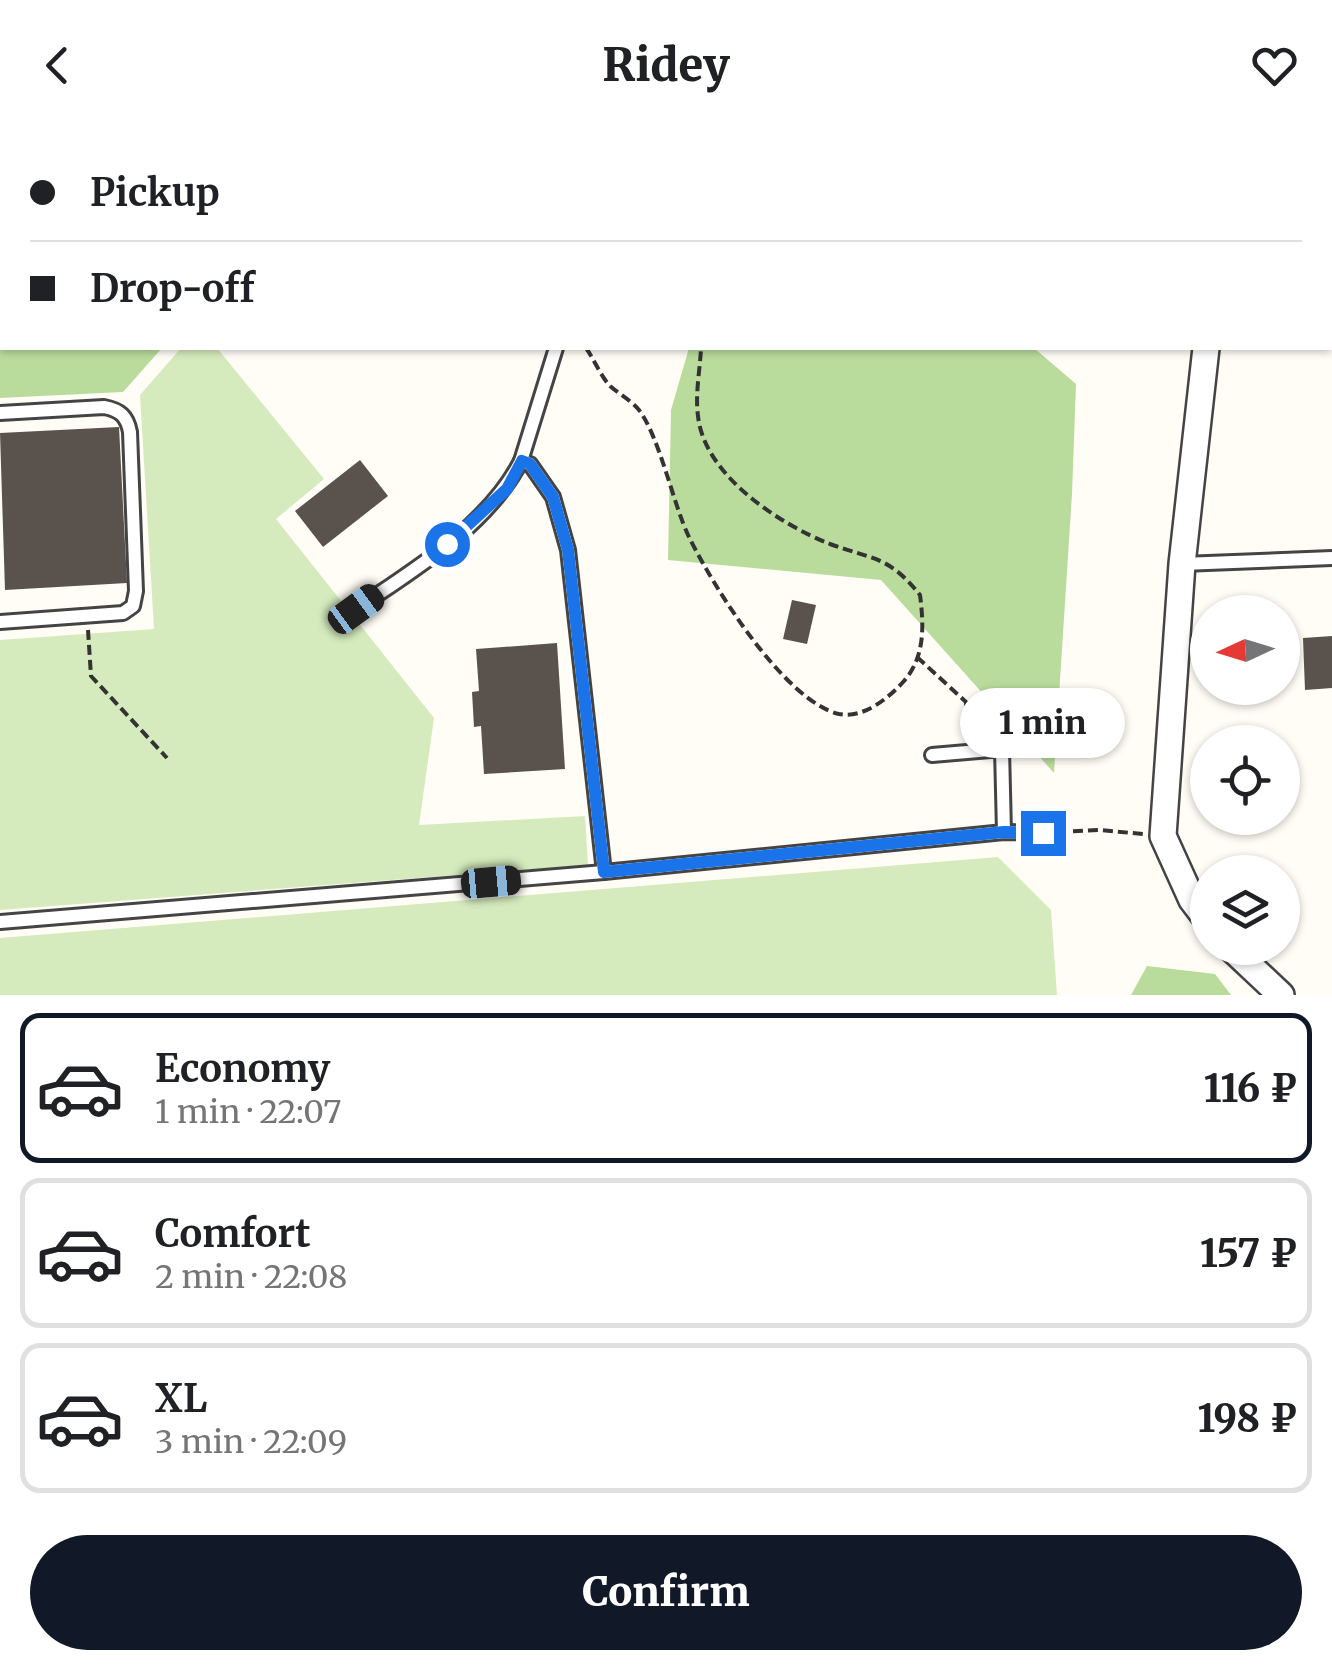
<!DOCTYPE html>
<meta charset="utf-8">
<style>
:root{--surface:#fff;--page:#f6f6f6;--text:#202124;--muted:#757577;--line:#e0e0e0;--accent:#111827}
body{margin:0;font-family:Merriweather,serif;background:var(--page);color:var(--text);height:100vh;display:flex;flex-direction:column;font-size:38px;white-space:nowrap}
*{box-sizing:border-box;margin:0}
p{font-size:32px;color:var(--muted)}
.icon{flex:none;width:55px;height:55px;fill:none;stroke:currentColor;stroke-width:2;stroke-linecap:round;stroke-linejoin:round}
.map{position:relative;height:865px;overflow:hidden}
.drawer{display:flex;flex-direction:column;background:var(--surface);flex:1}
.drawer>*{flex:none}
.top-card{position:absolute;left:0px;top:0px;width:1332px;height:220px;box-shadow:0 2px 8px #0004;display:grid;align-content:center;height:220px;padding:0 30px;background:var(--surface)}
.needle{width:65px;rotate:266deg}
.controls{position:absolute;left:1190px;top:465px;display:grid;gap:20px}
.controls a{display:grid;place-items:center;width:110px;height:110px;border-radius:50%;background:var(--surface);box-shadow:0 2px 8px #0004;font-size:50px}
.end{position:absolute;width:45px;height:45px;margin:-22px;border:12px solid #1a73e8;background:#fff;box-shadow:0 0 0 5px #fff}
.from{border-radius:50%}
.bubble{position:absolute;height:70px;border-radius:35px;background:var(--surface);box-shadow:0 2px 8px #0004;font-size:32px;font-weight:800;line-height:70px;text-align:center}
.car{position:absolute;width:30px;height:60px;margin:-30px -15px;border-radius:12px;box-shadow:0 0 8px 2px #0007;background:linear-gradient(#222 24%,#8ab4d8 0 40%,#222 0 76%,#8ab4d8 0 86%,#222 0)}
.top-card b{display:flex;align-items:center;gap:35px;height:95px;font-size:38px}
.top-card b+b{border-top:2px solid var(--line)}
.top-card i{width:25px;height:25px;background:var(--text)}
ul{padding:18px 0 0;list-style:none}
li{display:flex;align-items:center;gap:30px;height:150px;margin:0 20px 15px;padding:0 10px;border:5px solid var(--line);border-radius:20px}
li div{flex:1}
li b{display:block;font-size:38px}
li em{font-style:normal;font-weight:800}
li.active{border-color:var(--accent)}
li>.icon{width:90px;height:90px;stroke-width:1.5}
.cta{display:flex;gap:20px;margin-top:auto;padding:20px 30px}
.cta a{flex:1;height:115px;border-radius:60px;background:var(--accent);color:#fff;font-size:40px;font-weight:800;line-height:115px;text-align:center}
header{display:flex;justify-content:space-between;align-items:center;height:130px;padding:0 30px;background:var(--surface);font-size:45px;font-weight:800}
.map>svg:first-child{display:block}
</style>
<header><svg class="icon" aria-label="back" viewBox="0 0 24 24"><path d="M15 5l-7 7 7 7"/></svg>Ridey<svg class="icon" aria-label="heart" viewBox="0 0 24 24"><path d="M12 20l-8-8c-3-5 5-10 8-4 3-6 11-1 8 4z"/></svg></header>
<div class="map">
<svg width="1332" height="865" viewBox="0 0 1332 865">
<rect width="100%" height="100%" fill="#fffdf5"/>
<g fill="#d5ebbd">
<path d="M181 218H217L324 349 276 389 434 588 419 695 585 686 588 735 0 780V510L154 499 140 265Z"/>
<path d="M998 727 1051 780 1057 865H0V808Z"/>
</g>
<g fill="#b9dc9c">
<path d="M0 120 2 218H162L123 262 0 268Z"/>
<path d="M689 218H1034L1076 254 1072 364 1054 643 881 450 668 430 671 280Z"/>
<path d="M1147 836 1215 844 1231 865H1131Z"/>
</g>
<g fill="#5a524d">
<path d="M119 297 127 453 5 460 0 303Z"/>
<path d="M360 330 388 366 323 417 295 381Z"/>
<path d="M792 470 816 475 807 514 783 509Z"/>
<path d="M1332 506V558L1305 560 1303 508Z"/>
<path d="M557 513 565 639 484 644 481 596 474 597 472 562 479 561 476 519Z"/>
</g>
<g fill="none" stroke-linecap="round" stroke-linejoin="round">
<defs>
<g id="lane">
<path d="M556 218 521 331 530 334 553 367 568 420 604 742"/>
<path d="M0 283 104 277C120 280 127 286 130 302L136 461 133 476 123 483 0 492"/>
<path d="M1182 434 1332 428"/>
<path d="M340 490C404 445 484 402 521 331"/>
<path d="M932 625 1002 619 1004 702"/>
<path d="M0 792 604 742 1004 702 1043 703"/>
</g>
<g id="street">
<path d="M1230 2V0"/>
<path d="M1206 218 1182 434 1163 706 1192 770 1208 791"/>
<path d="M1231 818 1281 865"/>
</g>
</defs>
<use href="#lane" stroke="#444" stroke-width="18"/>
<use href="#street" stroke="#444" stroke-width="30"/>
<g stroke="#333" stroke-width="4" stroke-dasharray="10 5" stroke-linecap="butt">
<path d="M349 0 350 2"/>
<path d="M565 0 567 2"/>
<path d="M108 2V0"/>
<path d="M627 2 628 0"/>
<path d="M0 112 2 113"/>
<path d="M586 218C594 229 600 245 610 256 619 264 632 271 639 280 660 308 673 374 689 407 713 456 784 571 839 584 863 589 889 568 904 551 925 527 924 496 920 465 889 426 874 430 830 414 779 394 704 345 698 286 695 264 700 240 701 218"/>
<path d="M88 500 91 546 167 628"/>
<path d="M917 527 966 572 967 606"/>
<path d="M1058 702 1099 700 1143 704"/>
</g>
<use href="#lane" stroke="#fff" stroke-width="12"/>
<use href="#street" stroke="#fff" stroke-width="25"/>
</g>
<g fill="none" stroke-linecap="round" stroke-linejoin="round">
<path stroke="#1a73e8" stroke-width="12" d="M447 414 507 359 522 331 530 334 553 367 568 420 604 742 1004 702 1043 703"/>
</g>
</svg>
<div class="controls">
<a><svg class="needle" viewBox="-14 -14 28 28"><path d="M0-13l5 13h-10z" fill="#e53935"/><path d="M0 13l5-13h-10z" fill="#757577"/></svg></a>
<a><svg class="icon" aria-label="locate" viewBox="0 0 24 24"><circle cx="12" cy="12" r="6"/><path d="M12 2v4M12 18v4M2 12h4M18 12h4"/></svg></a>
<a><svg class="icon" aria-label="layers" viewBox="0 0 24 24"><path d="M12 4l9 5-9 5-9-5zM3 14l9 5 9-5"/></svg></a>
</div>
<i class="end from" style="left:447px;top:414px"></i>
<i class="end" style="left:1043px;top:703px"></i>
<div class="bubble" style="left:960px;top:558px;width:165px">1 min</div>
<i class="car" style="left:356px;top:479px;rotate:54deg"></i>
<i class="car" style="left:491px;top:752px;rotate:85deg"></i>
<div class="top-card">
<b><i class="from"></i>Pickup</b>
<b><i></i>Drop-off</b>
</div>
</div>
<section class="drawer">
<ul>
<li class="active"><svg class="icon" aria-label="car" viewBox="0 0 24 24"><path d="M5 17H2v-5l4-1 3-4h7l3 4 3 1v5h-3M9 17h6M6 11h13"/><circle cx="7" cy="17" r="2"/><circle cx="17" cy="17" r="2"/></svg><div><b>Economy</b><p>1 min · 22:07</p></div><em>116 ₽</em></li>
<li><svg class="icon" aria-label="car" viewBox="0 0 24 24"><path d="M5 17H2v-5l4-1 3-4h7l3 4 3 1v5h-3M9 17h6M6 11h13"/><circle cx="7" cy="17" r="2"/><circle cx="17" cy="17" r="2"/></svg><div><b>Comfort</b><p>2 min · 22:08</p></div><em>157 ₽</em></li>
<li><svg class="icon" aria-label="car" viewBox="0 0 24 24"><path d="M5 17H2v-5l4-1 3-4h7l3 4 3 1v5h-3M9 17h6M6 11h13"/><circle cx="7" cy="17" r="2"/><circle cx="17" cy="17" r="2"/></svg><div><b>XL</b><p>3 min · 22:09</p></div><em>198 ₽</em></li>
</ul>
<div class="cta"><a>Confirm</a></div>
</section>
